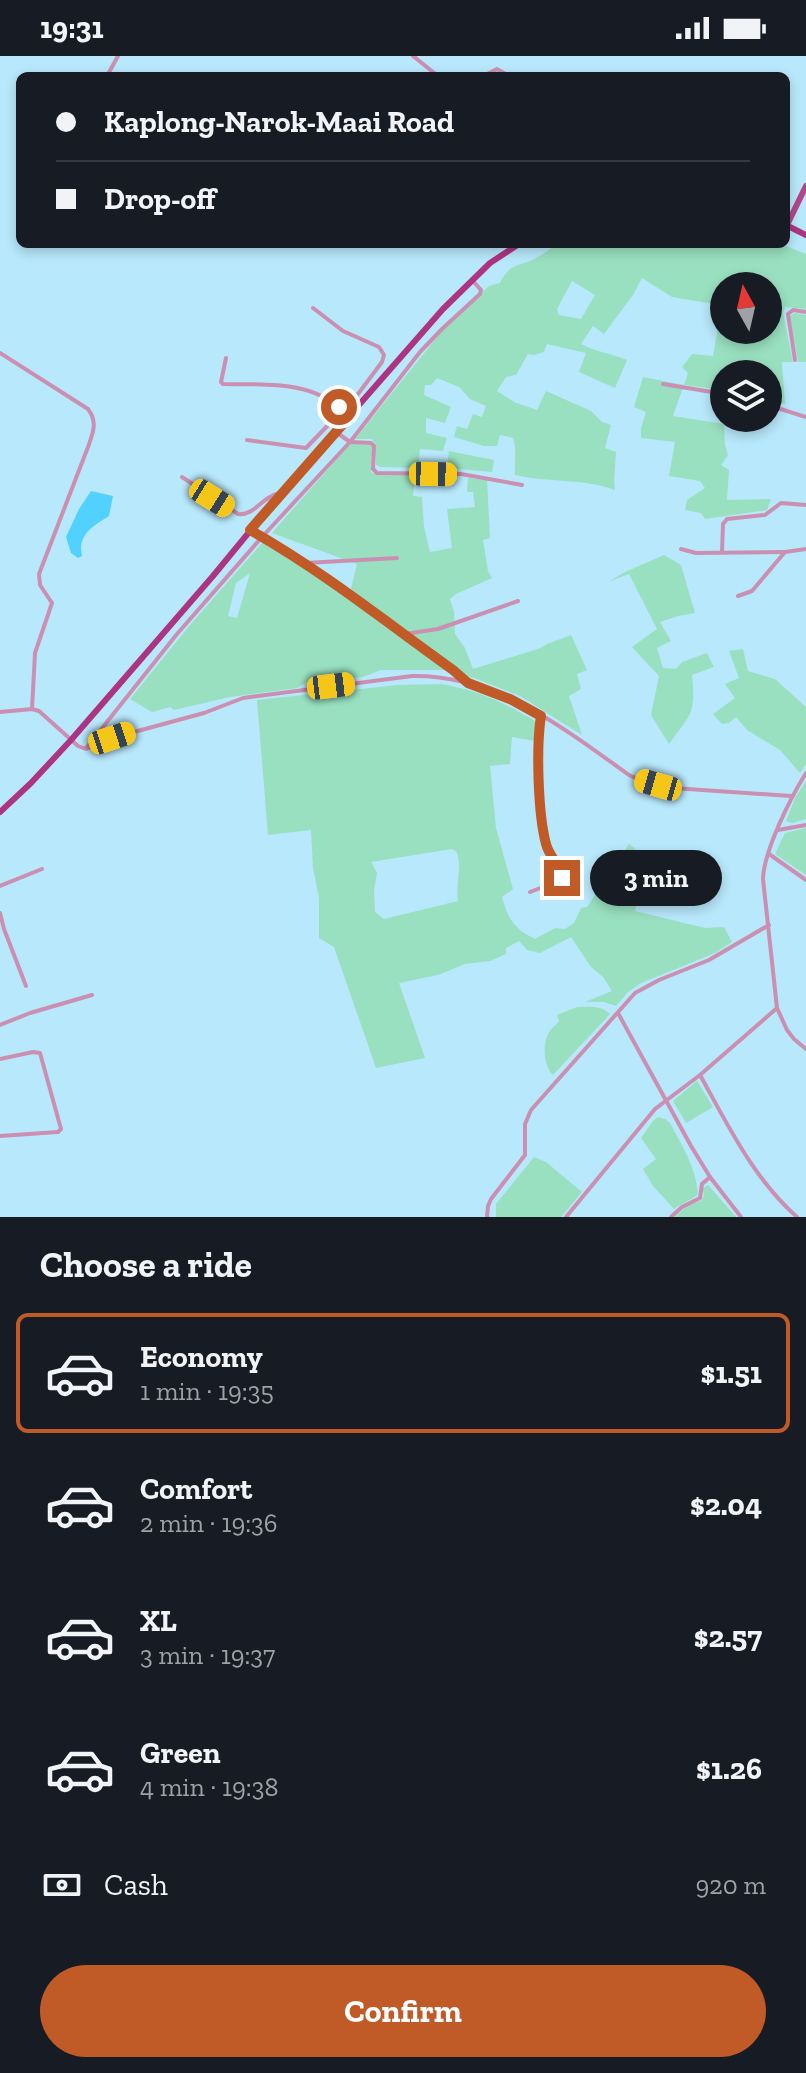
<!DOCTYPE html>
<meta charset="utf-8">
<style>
:root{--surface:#171b24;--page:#20242c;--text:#f1f3f6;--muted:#9ea1a6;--line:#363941;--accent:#c05b28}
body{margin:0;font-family:"Zilla Slab",serif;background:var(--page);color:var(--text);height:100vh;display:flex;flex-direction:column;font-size:30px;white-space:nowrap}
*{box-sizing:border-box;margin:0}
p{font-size:26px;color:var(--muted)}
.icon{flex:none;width:44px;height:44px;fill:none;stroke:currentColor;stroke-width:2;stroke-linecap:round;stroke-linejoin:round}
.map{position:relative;height:1161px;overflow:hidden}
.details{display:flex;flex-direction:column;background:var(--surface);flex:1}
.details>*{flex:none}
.banner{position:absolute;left:16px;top:16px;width:774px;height:176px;border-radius:12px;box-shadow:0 4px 12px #0003;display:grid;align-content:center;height:176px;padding:0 40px;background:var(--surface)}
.needle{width:52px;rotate:352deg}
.fabs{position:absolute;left:710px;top:216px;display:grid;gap:16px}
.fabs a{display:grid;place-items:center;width:72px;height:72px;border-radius:50%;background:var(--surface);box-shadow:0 4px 12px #0003;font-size:40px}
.end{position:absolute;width:36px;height:36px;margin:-18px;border:10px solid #c05b28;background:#fff;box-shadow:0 0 0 4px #fff}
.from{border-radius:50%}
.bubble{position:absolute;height:56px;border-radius:28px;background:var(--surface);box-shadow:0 4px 12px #0003;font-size:26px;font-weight:700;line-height:56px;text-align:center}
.car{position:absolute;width:24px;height:48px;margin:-24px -12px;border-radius:10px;box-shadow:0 0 6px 2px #0007;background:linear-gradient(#f5c518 24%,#345 0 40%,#f5c518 0 76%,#345 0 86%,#f5c518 0)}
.banner b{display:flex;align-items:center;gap:28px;height:76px;font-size:30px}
.banner b+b{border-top:2px solid var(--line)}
.banner i{width:20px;height:20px;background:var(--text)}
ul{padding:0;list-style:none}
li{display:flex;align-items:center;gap:24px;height:120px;margin:0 16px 12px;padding:0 24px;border:4px solid transparent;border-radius:12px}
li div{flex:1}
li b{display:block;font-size:30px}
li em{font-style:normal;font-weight:700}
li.active{border-color:var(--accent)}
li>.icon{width:72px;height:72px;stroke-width:1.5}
h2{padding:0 40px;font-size:36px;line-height:96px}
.pay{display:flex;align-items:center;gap:20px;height:88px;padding:0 40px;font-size:30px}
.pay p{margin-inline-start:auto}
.cta{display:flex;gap:16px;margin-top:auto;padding:16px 40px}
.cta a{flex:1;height:92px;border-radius:48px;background:var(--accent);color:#fff;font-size:32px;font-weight:700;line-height:92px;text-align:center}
.status{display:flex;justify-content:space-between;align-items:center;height:56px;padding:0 40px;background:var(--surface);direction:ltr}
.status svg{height:22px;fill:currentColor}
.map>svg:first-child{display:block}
</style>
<div class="status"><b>19:31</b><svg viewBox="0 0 49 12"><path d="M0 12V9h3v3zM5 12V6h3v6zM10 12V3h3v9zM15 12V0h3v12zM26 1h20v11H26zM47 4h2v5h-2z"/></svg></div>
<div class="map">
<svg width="806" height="1161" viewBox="0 0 806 1161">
<rect width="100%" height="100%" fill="#b8e8fb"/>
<g fill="#99e0c0" fill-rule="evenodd">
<path d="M558 188H781L806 198V253L785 251 783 257 793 306H782L785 348 768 344V318H724V334L684 329 673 360 724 368 725 389 728 399 721 409 729 414 727 444 771 443 767 454 705 463 701 457 685 454 687 444 705 432 700 425 669 420 675 386 641 382V372L646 356 634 351 643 321 684 329 688 317 682 311 692 298 713 300 719 265 711 263 714 248 672 241 642 222 633 239 604 278 593 270 581 288C596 296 611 297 627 304L615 332 579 316 586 297 547 288 544 296 534 299 528 298 516 319 506 321 497 335 514 346 537 354 546 335 591 355 602 366 611 369 605 392 616 396 614 426 615 434C583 422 548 427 515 419 514 407 517 394 513 382L500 379 497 390H484L454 381 457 370 467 373 473 358 482 361 486 350 470 343 459 331 437 322 431 329H425L424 339 451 351 445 367 426 362V377L447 382 443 395 420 393 418 412 381 411 376 409 375 387 371 383H355L442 275 489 230 500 227C508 211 514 210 530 205 540 201 549 193 558 188ZM572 225 595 239 581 263 559 259 557 253ZM724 230H768V274H724Z"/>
<path d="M795 257 806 259V306H798L790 260Z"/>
<path d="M351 387 370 389 372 391 371 417 415 418 413 440 422 441 424 471 430 496 452 492 447 453 475 451 473 436H467L468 422 487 424 490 482 483 484 488 515 492 522 456 538 450 543 454 556 455 578 465 592 473 613 541 592 547 588 571 579 587 614 577 618 581 633 569 640 582 679 520 640 474 622 444 614H381L363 621 305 627 297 632 230 641 174 654 170 651 152 656 130 643 190 569 263 486 271 492 277 487 350 537 357 508 272 477ZM250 517 237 562 228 560 236 527Z"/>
<path d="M449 395 494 404 492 416 447 412Z"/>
<path d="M664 499 681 509 695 557 678 560 660 566 671 585 657 592 663 612 676 613 682 606 707 597 714 611 692 619C696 658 691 658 669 688L651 659 659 620 632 591 657 573 629 518 610 525 625 516Z"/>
<path d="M743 593 748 615 775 623 806 651V708L800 717 780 694 747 674 736 661 729 667 722 668 713 658 735 642 725 628 739 622 729 595Z"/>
<path d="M441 628C481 635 502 646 537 666L535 685 512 681 510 708 490 710 496 772 513 833 502 841C508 863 514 873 535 883L555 872 565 873 574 867 581 852 587 851 629 788 647 802 635 855 705 872 724 871 732 886 715 897 641 927 628 936 616 950 604 946H585L612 935 603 921 591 911 571 881 540 897 527 894 519 885 506 892V898L490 905 465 908 438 919 399 927 425 1002 376 1012 334 891 319 882V842L313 812 311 774 268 779 257 644 398 629ZM452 793 456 795C463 808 455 830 458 845L384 863 375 856 374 834 377 817 371 806Z"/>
<path d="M806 725V763L792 767 786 765 795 742Z"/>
<path d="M806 772V819L775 798 785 777Z"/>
<path d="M577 951C589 951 601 949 610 958L553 1019C543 1010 542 985 550 975 552 971 557 969 559 965L557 959Z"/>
<path d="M697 1025 713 1051 686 1067 673 1045Z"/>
<path d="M658 1061 665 1063 670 1067C682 1090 696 1111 698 1138 692 1144 682 1147 674 1153L653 1130 643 1113 656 1103 641 1082 653 1065Z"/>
<path d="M534 1101 546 1106 582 1136 561 1161H496V1148Z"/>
<path d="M708 1129 736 1161H675L688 1149 701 1145 704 1140 703 1132Z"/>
</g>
<path fill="#51d1fe" d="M91 435 113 440 109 460C93 470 77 479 82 500L78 502 71 497 66 481 79 453Z"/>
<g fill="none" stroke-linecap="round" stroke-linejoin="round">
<g stroke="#cb90b1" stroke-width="4">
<path d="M413 0 438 20"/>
<path d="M107 20 118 0"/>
<path d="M483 20 497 13 509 20"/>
<path d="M0 297 88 353C98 366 93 377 88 391L39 518 40 529 52 547 35 597 32 653"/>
<path d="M226 302 221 326 223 328C265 329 309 324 343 354"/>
<path d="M795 304 788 258 793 254 806 256"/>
<path d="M663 328 724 338"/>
<path d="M768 349 806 361"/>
<path d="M336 376 350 386 371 387 374 390 373 413 377 417 461 418 522 429"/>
<path d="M247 384 306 392 358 338 382 306 384 299 379 291 343 275 313 252"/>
<path d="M182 421 238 458C255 460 262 440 280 437"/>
<path d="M250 474 280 491 329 525 464 624"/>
<path d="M681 493 696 497 785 496"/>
<path d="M722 496 723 468 727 463 765 459 781 447 806 449"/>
<path d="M305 507 397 502"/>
<path d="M738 540 752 535 785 496 806 493"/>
<path d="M405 578 438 573 518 545"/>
<path d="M0 656 32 653 39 655 78 690 86 693 112 682 204 657 243 642 412 620C495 618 565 673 629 719L642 725 673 732 791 740"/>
<path d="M87 691 177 578 262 481 350 386 420 296 442 273 480 238 481 234 472 224"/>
<path d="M806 717C791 741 764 794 763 823L777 952 787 974 794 983 806 993"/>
<path d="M778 774 806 769"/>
<path d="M769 798 806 824"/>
<path d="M0 830 42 813"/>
<path d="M530 836 561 824 562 820C558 808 549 798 546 786 538 756 536 690 541 660"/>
<path d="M0 857 4 873 26 930"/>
<path d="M618 957 691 1090 710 1121 741 1161"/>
<path d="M0 969 30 957 92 939"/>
<path d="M0 1003 33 996 40 997 61 1073 58 1076 0 1080"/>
<path d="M700 1019C728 1069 753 1122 797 1161"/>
<path d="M487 1161 488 1150 491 1143 525 1099V1068L531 1054 635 937 659 924 709 904 769 869"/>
<path d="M566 1161 655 1053 700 1019 777 952"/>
<path d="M671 1161 682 1151 700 1142 702 1128 710 1121"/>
</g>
<path stroke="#b24689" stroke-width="6" d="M787 169 806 130"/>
<g stroke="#ac3482" stroke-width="6">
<path d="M786 169 806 179"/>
<path d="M0 756 31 727 71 684 213 520 273 447 443 253 490 207 519 188"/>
</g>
</g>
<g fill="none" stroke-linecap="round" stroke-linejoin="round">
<path stroke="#c05b28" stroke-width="10" d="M339 351 350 360 250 474C321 514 386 566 453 614L468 627 510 643 541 660C536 691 538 758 546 788 549 800 560 809 562 822"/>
</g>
</svg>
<div class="fabs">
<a><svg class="needle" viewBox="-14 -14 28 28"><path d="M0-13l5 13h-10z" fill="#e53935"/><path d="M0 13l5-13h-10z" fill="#9ea1a6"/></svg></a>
<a><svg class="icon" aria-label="layers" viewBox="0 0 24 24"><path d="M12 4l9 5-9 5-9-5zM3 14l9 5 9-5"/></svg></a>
</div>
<i class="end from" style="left:339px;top:351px"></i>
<i class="end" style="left:562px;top:822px"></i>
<div class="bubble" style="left:590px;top:794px;width:132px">3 min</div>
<i class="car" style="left:433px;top:418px;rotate:91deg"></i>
<i class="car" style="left:212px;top:442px;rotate:122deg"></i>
<i class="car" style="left:331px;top:630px;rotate:83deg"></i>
<i class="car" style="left:112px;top:682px;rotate:72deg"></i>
<i class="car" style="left:658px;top:729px;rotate:286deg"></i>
<div class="banner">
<b><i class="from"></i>Kaplong-Narok-Maai Road</b>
<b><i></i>Drop-off</b>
</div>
</div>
<section class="details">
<h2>Choose a ride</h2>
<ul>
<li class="active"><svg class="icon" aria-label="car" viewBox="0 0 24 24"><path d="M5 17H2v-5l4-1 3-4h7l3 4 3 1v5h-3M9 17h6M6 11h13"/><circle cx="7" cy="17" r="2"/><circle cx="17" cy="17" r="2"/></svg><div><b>Economy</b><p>1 min · 19:35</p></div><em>$1.51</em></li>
<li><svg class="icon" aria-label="car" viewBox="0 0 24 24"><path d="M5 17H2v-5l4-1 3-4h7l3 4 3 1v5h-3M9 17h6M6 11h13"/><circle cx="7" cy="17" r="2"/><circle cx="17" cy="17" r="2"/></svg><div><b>Comfort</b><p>2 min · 19:36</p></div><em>$2.04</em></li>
<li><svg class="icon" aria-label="car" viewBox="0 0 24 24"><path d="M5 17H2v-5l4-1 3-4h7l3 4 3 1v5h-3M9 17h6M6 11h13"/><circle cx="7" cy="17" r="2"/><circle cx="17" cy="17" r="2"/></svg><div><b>XL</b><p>3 min · 19:37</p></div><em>$2.57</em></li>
<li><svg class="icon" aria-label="car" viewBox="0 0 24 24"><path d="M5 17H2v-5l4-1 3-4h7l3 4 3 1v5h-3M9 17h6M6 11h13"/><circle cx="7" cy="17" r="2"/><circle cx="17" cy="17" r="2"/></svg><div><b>Green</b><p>4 min · 19:38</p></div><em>$1.26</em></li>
</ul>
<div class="pay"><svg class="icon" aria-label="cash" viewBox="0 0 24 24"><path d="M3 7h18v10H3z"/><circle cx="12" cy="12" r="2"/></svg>Cash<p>920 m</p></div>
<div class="cta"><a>Confirm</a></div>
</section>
